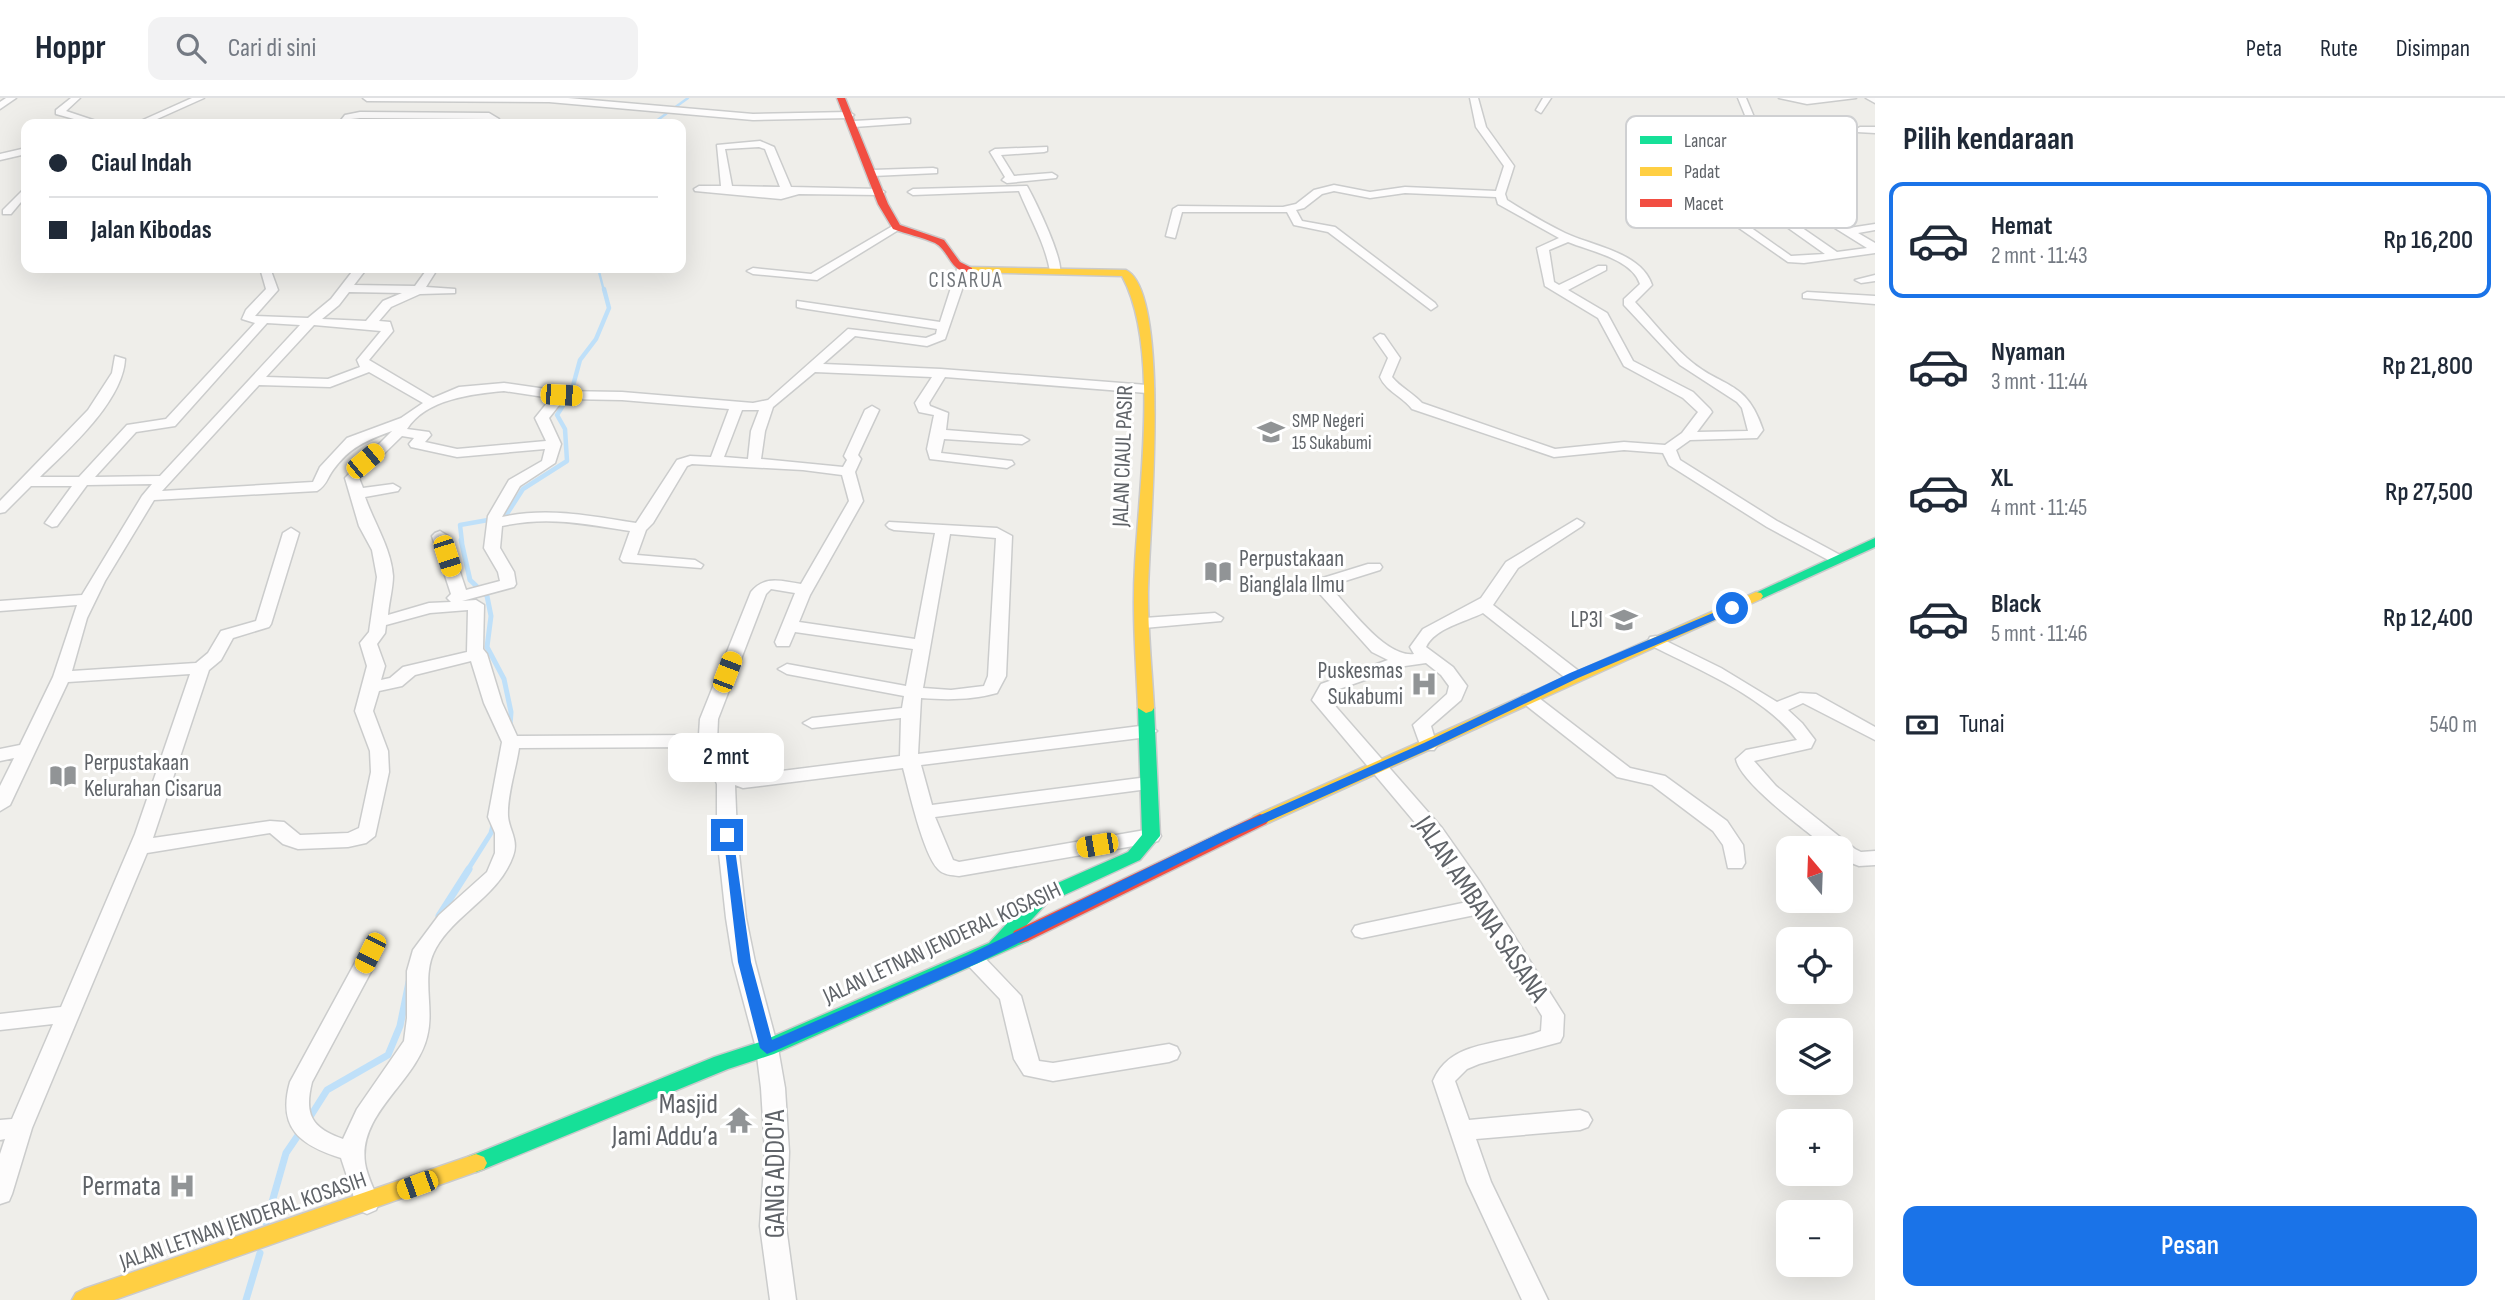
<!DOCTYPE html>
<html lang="id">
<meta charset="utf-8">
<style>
:root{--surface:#fff;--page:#f2f2f3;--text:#1f2937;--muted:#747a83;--line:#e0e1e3;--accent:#1a73e8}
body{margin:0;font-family:"Sofia Sans Condensed",sans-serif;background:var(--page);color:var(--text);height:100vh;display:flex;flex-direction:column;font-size:26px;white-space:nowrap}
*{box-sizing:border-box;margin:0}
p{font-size:23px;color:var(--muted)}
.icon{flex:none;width:38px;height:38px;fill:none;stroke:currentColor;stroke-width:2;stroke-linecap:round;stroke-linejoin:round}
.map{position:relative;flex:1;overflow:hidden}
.sheet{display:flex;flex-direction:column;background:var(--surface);width:630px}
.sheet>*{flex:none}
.banner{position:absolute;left:21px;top:21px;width:665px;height:154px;border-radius:14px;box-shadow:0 7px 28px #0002;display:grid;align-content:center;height:154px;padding:0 28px;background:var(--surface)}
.needle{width:46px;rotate:341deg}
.tools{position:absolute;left:1776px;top:738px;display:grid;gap:14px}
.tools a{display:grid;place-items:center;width:77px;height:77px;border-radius:14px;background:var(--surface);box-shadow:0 7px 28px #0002;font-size:35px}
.end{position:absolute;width:32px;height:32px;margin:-16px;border:9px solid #1a73e8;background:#fff;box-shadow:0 0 0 4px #fff}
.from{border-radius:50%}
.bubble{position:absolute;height:49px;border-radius:14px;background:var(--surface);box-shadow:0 7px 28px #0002;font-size:23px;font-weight:600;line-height:49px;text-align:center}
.car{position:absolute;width:21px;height:42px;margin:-21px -10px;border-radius:9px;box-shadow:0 0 5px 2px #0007;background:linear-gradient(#f5c518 24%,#345 0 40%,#f5c518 0 76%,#345 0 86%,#f5c518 0)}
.banner b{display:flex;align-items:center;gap:24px;height:66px;font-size:26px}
.banner b+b{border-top:2px solid var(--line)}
.banner i{width:18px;height:18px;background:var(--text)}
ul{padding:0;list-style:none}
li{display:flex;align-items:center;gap:21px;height:116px;margin:0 14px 10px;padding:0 14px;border:4px solid transparent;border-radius:14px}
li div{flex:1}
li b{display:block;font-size:26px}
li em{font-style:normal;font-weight:600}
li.selected{border-color:var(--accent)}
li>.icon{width:63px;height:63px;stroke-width:1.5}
h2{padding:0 28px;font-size:32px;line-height:84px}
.pay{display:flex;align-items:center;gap:18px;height:77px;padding:0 28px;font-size:26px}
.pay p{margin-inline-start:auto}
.button{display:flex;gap:14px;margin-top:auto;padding:14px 28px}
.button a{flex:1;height:80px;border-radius:14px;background:var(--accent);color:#fff;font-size:28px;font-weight:600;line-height:80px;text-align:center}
header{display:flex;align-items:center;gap:42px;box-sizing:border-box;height:98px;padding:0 35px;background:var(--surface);border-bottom:2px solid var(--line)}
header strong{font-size:33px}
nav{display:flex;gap:38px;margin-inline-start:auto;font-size:24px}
.search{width:490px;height:63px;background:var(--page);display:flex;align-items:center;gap:18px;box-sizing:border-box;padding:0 24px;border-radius:14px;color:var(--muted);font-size:26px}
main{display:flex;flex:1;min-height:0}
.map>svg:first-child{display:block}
</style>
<header>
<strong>Hoppr</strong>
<div class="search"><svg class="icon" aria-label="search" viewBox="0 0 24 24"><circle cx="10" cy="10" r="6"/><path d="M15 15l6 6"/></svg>Cari di sini</div>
<nav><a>Peta</a><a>Rute</a><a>Disimpan</a></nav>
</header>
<main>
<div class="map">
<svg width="1875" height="1202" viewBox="0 0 1875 1202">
<rect width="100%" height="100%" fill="#efeeea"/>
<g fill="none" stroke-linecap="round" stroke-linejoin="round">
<g stroke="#bfe0f9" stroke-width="2.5">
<path d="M652 26 688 0"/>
<path d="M598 170 604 193"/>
</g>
<path stroke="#bfe0f9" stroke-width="4.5" d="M462 444 460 427 505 419 523 391 567 363 565 331 557 317 571 295 580 262 596 241 609 210 604 191"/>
<g stroke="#bfe0f9" stroke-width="5">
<path d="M461 442 470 482 487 498 491 518 487 549 504 581 511 614 510 628"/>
<path d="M467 773 491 735 494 724"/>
</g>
<g stroke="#bfe0f9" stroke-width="7">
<path d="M439 818 469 771"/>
<path d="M308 1022 327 992 388 957 400 928 409 884"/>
<path d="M266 1125 286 1055 301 1033"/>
<path d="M246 1202 260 1155"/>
</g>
<defs>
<g id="street">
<path d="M6 0H16L0 11V4Z"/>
<path d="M71 0H80L66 13 105 26H92L56 16V12Z"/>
<path d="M192 0H204L146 26H134Z"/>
<path d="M363 0H568L753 16 849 14 854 17 849 20 753 22 549 4 367 3Z"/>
<path d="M1470 0H1478L1486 29 1514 68 1505 96 1507 102C1526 114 1545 125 1565 135 1592 148 1641 154 1652 187L1635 204C1652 222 1668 243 1687 260 1721 291 1746 280 1763 332L1757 340 1690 342 1676 352 1680 362 1777 423 1842 458 1845 461 1842 464H1832L1767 429 1669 367 1663 355 1624 352 1554 359 1412 311C1403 299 1386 293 1380 279L1388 260 1374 240 1380 236 1384 237 1400 260 1392 279C1400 289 1413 295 1422 305L1555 351 1624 344 1665 347 1682 335 1698 314 1683 300 1624 268 1598 220 1545 188 1537 150 1559 140 1498 106 1496 99 1405 95 1370 100 1334 93 1322 96 1304 110 1296 112 1302 123 1335 129 1435 205 1437 208 1431 212 1328 134 1294 127 1287 114H1182L1175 140 1166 138 1173 111 1178 108 1283 109 1296 106 1314 92 1334 87 1370 94 1405 89 1496 93 1504 68 1476 29ZM1568 144C1590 153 1632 161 1640 186L1624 201V207L1680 267 1737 304 1742 310 1748 333 1697 334 1712 314 1710 311 1693 294 1633 263 1607 215 1568 192 1606 172V168H1598L1559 187 1554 184 1549 152Z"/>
<path d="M1543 0H1551L1541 15 1536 12Z"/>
<path d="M1738 0H1746L1754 19 1815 67V71H1809L1747 22Z"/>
<path d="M1779 0H1856L1807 6Z"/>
<path d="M1866 0H1875V5Z"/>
<path d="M360 14 489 15 499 21 497 26H489L487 21 360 20 351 21 347 26H338L345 17Z"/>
<path d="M907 20 910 21V25L854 29 849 26 854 23Z"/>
<path d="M1860 29H1875V35L1857 34 1855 32Z"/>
<path d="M760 43 774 49 791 89 880 91 885 94 880 97 799 96 781 101 695 93 694 91 699 88H721L717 47ZM759 49 765 51 780 89 732 88 725 51Z"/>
<path d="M1047 49V53L1044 54 1001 57 1014 78 1052 75 1057 78 1056 80 1007 85 1002 82 1005 79 990 54 995 51Z"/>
<path d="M26 50V56L0 62V56Z"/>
<path d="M1706 68H1712L1755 97H1796L1849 130 1875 126V132L1858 135 1875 145V155L1804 165 1788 164 1703 105H1666L1665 103 1670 100 1742 98 1706 72ZM1790 102 1867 150 1837 154 1763 103ZM1750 103 1825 156 1791 158 1716 105Z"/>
<path d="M933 70 937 71V75L873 78 868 75 873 72Z"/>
<path d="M1027 88C1036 104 1063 160 1060 175L1050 173C1045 145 1030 120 1019 93L913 97 908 94 913 91Z"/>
<path d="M26 89V98L11 116H3V112Z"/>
<path d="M896 126 900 127V131L817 182 753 176 747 173 753 170 811 176Z"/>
<path d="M963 168 969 171 945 241 927 248 855 238 823 266 941 271 1147 287 1154 291 1147 295 945 279 929 305 930 308 948 315 946 332 1022 338 1029 342 1022 346 944 341 941 355 1012 363 1014 366 1007 370 930 361 927 351 934 317 919 314 915 305 932 279 815 274 773 309 765 333 761 361 843 369 847 362 844 358 865 312 872 308 879 312 858 357 861 361 855 374 863 403 810 497 799 524 915 541 935 435 894 432 889 430 886 427 889 424 997 430 1012 438 1006 578 997 595C971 602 948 602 921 600L918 656 1148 627 1157 633 1148 639 921 667 932 707 1148 679 1157 685 1148 691 935 719 953 762 959 764 1151 731 1158 733 1161 738 1158 743 1151 745 959 778C952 777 943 777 938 771 923 756 909 692 903 670L743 690 735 687 737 737 746 820 755 864 778 950 785 990 789 1054 786 1128 796 1202H770L760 1128 765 1054 761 990 756 950 733 864 726 820 717 737V686L701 649 519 650C516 671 507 697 508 718 509 732 519 742 513 758 499 798 456 815 436 850 420 878 435 910 427 939 416 984 358 1015 365 1065 367 1079 375 1092 379 1105L376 1112 367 1116 358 1112 341 1060C300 1047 277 1030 290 984L363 850 370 847 377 850 381 855 312 984C304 1016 311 1030 343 1041L357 1011 404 943 407 920V873L413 852 439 817 487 774 495 755V735L488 719 502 644 484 605 471 563 415 577 402 588 379 593 373 613 388 653 389 674 375 738 366 745 348 749 298 751 283 746 270 735 147 755 32 1030 12 1096 9 1103 0 1106V1056L5 1041 0 1042V1022L12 1021 53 926 0 932V916L61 909 135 736 190 576 68 584 10 707 0 713V688L14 660 0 663V651L20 647 53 579 77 507 0 513V503L82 497 142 398 152 386 87 387 57 428 52 429 45 425 72 388H31L5 414 0 415V403L88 312 112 275 115 258 125 261C123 303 69 351 40 379H79L127 327 166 321 255 225 242 221 246 212 266 191 260 170H270L278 192 255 218 308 220 331 201 355 170H367L354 187 415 188 428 170H438L426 189 455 191V195L420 196 391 209 379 223 390 224 393 233 369 262 433 300 459 289 504 285 560 293 622 294 753 305 768 302 848 231 926 240 936 236 937 231 801 210 797 209V203L940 224 957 171ZM349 194 402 195 383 203 366 223 322 221 339 207ZM267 225 300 227 160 378 95 379 136 334 175 328ZM314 227 381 233 357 262 360 269 328 281 266 279ZM369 274 423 305 401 320 347 340 320 369 313 384 162 393 259 287 330 289ZM504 293 551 300 535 320 546 343 457 351 425 344 431 337 429 334 407 331C426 301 472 296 504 293ZM564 301 622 302 729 311 711 359 690 358 677 362 636 425C590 418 548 409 502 419L520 388 555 365 561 346 549 320ZM742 312H759L751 333 748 361 724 359ZM392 333 345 380 359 428 372 452 377 479 369 534 360 545 367 568 355 613 370 653 371 674 359 730 348 735 300 737 284 724 270 723 153 740 209 572 221 562 233 540 269 529 271 526 299 435 291 430 283 435 256 523 221 533 208 555 196 565 72 573 87 520 105 483 154 402 317 393C327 387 327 380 333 372 350 349 365 343 392 333ZM402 338 414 340 409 346 411 349 457 359 545 351 542 363 509 382 488 418 484 450 498 474 500 483 466 492 448 438 440 433 435 435 432 438 451 496 447 500 451 504 429 505 388 517C389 504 393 490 393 478 391 450 374 425 365 399L398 393 400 390 393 386 363 390 359 380ZM692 366 803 372 842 377 849 403 801 486C781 483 765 477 751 494L700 621 699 637 517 638 502 605 487 556 483 551 484 507 476 502 462 503 514 489 516 486 514 474 500 450 502 428C548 418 584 426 630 433L620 461 623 464 701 470 703 467 695 462 637 457 646 432 653 425 687 368ZM950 436 996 440 988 578 984 588 951 592 923 590ZM771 491 795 495 775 544 777 548H789L795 534 913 551 906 588 787 566 778 571 787 576 904 598 902 610 812 620 803 625 812 630 901 620 900 658 743 678 734 683 717 643 718 621 766 496ZM468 512 467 554 403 569 390 580 381 582 385 568 377 546 385 535 386 527 430 515Z"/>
<path d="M1875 177V183L1861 185 1855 182Z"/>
<path d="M1807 194 1875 198V206L1803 200V196Z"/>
<path d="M1577 421 1584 425 1582 428 1518 470 1493 507 1580 574 1583 578 1580 582H1568L1483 515C1465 524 1435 530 1426 549L1453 569 1467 588 1461 602 1431 628 1437 648 1434 652H1422L1413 627 1447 596 1449 588 1441 577 1426 565 1405 568 1342 590 1334 593 1330 602 1442 730 1480 784 1564 917 1563 938 1560 944 1479 966 1467 971 1455 983 1469 1022 1580 1012 1588 1015 1592 1022 1588 1029 1580 1032 1476 1041 1491 1084 1548 1202H1522L1467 1084 1433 983C1451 940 1503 948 1541 933L1542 918 1480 816 1362 840 1355 838 1352 833 1355 828 1362 826 1472 803 1428 740 1312 602 1321 586 1388 562 1372 554 1311 486 1313 483 1368 466H1380L1382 469 1380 472 1329 488C1349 508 1385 560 1414 556L1410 549 1423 531 1481 500 1506 464Z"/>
<path d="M1215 515 1223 520 1221 523 1144 530 1136 525 1144 520Z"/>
<path d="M1656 538 1721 570 1777 604 1800 595 1816 596 1875 629V642L1803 605 1788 612 1802 625 1815 642 1811 650 1754 663 1776 688 1855 751 1861 754 1875 753V767L1859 768 1841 761V751H1829C1808 734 1740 685 1736 661L1746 652 1797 642C1765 598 1697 571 1650 547L1648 543 1650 539Z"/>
<path d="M1529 596 1535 597 1630 670 1665 678 1727 723 1743 747 1745 765 1742 770H1728L1723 747 1713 733 1652 687 1617 679 1523 605 1520 601 1523 597Z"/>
<path d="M973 853 981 856 1021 898 1039 963 1053 965 1169 946 1177 949 1180 955 1177 961 1169 964 1053 983 1024 977 1014 961 1000 901 962 861 965 856Z"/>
</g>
<g id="fast">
<path d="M1875 440V449L1761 501H1751L1749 498Z"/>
<path d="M1146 605 1154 610 1160 738 1140 762 1047 805 1022 832 1028 833 1030 838 1028 843 774 956 728 971 484 1071 476 1074 468 1071 465 1065 468 1059 714 959 760 944 989 845 1035 795 1128 754 1142 737 1138 610Z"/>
</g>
<g id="slow">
<path d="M968 169 1126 172C1173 195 1148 445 1148 497 1148 535 1152 573 1154 610L1152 613 1146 615 1138 610C1136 562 1132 515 1135 467 1139 387 1160 248 1122 178L964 174V170Z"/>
<path d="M1756 494 1761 495 1763 498 1761 501 1266 726H1254L1251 722 1254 718Z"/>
<path d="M476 1056 484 1059 487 1065 484 1071 114 1202H72L76 1195 84 1191Z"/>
</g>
<g id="jam">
<path d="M837 0H845L888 106 900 127 944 142 960 164 972 170V174C950 176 950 153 935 145 922 139 906 136 893 131L878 106Z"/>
<path d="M1260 716 1266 718 1269 722 1266 726 1028 843 1021 845 1014 843 1012 838 1014 833Z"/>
</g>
</defs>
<use href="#street" stroke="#cbcccc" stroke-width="3"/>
<use href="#fast" stroke="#cacacb" stroke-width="3"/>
<use href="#slow" stroke="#cacacb" stroke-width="3"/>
<use href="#jam" stroke="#cacacb" stroke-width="3"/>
<use href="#street" fill="#fdfcfc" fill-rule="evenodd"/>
<use href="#fast" fill="#16e098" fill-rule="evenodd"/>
<use href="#slow" fill="#ffcf43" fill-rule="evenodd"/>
<use href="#jam" fill="#f24e42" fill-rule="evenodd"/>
</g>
<path fill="#1a73e8" d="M1732 507 1737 510 1736 513 1578 580 1432 650 1233 739 978 865 772 954 767 956 760 950 738 864 723 734 733 737 751 864 772 942 968 857 1224 733 1424 645 1570 575Z"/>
<defs>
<symbol id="school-bare" viewBox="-9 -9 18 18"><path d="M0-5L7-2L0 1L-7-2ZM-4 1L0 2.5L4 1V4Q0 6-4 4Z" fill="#919496" stroke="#fff" stroke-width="2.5" paint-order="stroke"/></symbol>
<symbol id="library-bare" viewBox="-9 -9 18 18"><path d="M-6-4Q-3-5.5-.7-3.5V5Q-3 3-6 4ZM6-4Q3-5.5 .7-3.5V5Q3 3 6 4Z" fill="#919496" stroke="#fff" stroke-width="2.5" paint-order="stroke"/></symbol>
<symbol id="university-bare" viewBox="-9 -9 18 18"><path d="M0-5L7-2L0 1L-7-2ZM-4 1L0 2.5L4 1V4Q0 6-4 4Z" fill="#919496" stroke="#fff" stroke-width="2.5" paint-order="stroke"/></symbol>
<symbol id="hospital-bare" viewBox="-9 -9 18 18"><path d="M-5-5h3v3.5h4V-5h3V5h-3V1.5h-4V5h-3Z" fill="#919496" stroke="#fff" stroke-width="2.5" paint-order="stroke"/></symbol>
<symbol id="temple-bare" viewBox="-9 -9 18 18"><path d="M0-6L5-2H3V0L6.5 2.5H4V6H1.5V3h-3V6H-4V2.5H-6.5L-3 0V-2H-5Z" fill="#919496" stroke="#fff" stroke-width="2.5" paint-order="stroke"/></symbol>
</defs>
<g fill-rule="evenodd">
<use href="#school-bare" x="1252" y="315" width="38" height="38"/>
<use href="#library-bare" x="1199" y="455" width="38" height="38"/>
<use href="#university-bare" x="1605" y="503" width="38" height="38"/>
<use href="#hospital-bare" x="1405" y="567" width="38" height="38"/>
<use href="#library-bare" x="44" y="659" width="38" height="38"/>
<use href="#temple-bare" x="720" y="1003" width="38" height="38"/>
<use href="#hospital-bare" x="163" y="1069" width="38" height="38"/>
</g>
<g text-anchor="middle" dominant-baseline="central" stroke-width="6" stroke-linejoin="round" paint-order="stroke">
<g font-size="19" fill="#5f6368" stroke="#fff" text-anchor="start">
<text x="1292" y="323">SMP Negeri<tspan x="1292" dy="22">15 Sukabumi</tspan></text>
</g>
<g font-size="21" letter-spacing="2" fill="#70757a" stroke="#fff">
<text x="966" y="182">CISARUA</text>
</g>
<g font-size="23" fill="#5f6368" stroke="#fff">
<text transform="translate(1123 358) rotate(-88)">JALAN CIAUL PASIR</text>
<text transform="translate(942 845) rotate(-25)">JALAN LETNAN JENDERAL KOSASIH</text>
<text transform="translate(243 1123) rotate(-19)">JALAN LETNAN JENDERAL KOSASIH</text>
</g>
<g font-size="23" fill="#5f6368" stroke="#fff" text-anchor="start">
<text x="1239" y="461">Perpustakaan<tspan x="1239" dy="26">Bianglala Ilmu</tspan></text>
<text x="1603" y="522" text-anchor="end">LP3I</text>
<text x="1403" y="573" text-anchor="end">Puskesmas<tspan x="1403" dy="26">Sukabumi</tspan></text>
<text x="84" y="665">Perpustakaan<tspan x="84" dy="26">Kelurahan Cisarua</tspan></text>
</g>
<g font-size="28" fill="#5f6368" stroke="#fff">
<text transform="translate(1481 811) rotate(56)">JALAN AMBANA SASANA</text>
<text transform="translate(775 1076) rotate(-90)">GANG ADDO'A</text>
</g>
<g font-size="28" fill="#5f6368" stroke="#fff" text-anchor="end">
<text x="718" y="1006">Masjid<tspan x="718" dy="32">Jami Addu’a</tspan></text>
<text x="161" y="1088">Permata</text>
</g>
</g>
<rect x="1626" y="18" width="231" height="112" rx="10" fill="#fff" stroke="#cfd0d2" stroke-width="2"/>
<rect x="1640" y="38" width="32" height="8" fill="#16e098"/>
<rect x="1640" y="69" width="32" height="9" fill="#ffcf43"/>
<rect x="1640" y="101" width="32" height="8" fill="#f24e42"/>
<g font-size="19" fill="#5f6368">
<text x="1684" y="49">Lancar</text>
<text x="1684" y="80">Padat</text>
<text x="1684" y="112">Macet</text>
</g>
</svg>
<div class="tools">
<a><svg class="needle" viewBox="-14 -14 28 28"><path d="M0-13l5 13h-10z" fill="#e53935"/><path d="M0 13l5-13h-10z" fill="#747a83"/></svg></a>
<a><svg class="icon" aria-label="locate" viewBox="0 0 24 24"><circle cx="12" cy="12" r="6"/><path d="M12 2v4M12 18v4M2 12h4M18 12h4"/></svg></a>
<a><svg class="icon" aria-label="layers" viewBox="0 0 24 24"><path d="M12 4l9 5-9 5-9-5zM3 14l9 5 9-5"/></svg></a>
<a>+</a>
<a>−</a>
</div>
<i class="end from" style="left:1732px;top:510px"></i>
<i class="end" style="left:727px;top:737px"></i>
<div class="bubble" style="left:668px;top:635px;width:116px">2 mnt</div>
<i class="car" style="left:561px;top:297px;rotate:93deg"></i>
<i class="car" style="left:365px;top:363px;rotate:50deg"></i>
<i class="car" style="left:447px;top:458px;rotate:162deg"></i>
<i class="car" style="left:727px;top:574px;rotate:21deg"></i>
<i class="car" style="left:1097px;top:747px;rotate:260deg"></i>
<i class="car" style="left:370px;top:855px;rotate:207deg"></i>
<i class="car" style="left:417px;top:1087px;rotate:250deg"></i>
<div class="banner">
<b><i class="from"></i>Ciaul Indah</b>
<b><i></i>Jalan Kibodas</b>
</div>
</div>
<section class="sheet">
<h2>Pilih kendaraan</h2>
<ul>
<li class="selected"><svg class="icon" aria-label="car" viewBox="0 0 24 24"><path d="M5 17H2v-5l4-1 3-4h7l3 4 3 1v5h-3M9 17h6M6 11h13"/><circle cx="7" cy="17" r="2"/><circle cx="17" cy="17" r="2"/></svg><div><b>Hemat</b><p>2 mnt · 11:43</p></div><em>Rp 16,200</em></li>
<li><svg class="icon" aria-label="car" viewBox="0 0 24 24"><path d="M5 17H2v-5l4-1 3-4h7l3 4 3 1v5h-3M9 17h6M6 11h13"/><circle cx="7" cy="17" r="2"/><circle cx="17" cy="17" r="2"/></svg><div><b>Nyaman</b><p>3 mnt · 11:44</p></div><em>Rp 21,800</em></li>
<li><svg class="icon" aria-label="car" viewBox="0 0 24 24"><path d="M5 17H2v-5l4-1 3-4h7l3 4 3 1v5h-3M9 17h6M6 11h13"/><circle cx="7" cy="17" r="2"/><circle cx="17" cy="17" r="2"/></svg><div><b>XL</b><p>4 mnt · 11:45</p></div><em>Rp 27,500</em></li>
<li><svg class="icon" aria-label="car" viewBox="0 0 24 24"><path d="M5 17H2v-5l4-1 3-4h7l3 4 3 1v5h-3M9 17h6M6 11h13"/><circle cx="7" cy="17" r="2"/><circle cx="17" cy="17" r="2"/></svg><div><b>Black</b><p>5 mnt · 11:46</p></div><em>Rp 12,400</em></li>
</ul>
<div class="pay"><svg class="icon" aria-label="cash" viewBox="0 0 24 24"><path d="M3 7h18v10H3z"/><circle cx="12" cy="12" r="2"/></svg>Tunai<p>540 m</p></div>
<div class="button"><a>Pesan</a></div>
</section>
</main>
